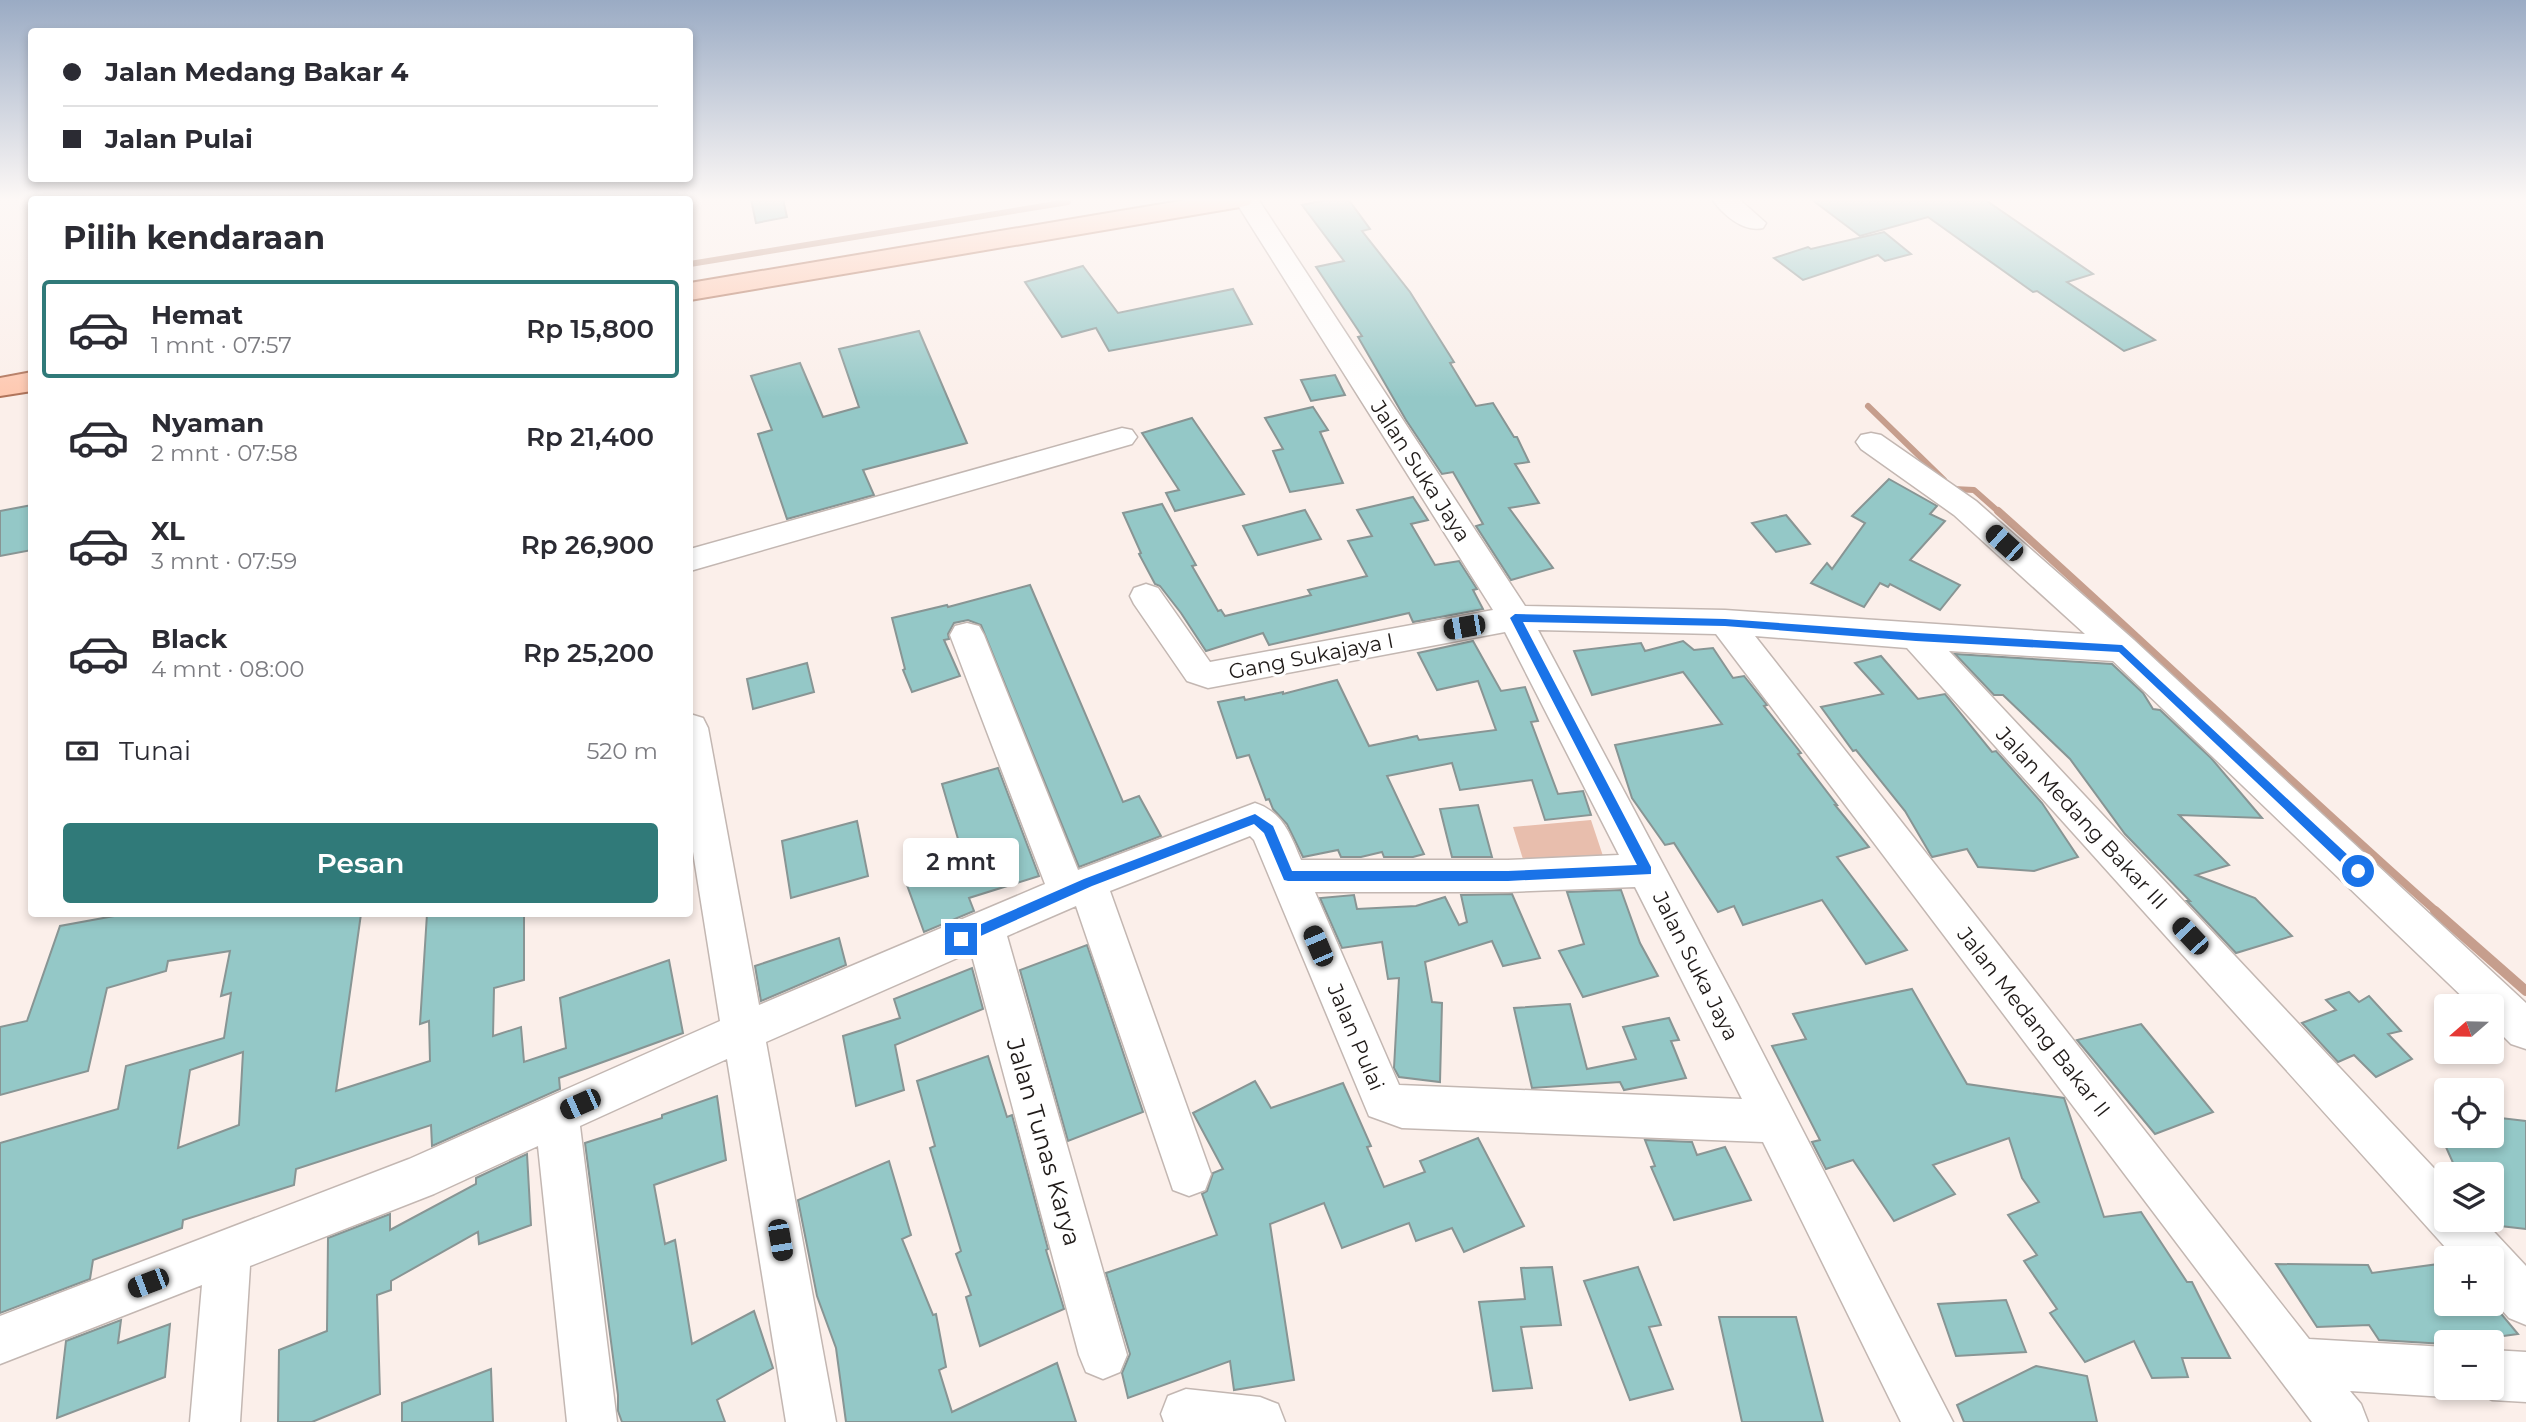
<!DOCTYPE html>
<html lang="id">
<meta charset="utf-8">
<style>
:root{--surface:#fff;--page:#f2f2f3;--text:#2b2b33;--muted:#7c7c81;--line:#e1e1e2;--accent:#307a79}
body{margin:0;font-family:Montserrat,sans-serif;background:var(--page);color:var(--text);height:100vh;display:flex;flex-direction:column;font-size:26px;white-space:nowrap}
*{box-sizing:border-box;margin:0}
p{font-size:23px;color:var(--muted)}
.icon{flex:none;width:38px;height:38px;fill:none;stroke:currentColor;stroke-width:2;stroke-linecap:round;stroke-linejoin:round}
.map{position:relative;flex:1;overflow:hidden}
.drawer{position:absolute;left:28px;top:196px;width:665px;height:721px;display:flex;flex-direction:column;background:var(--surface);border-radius:7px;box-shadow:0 4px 10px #0003}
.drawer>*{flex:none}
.banner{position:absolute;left:28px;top:28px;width:665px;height:154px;border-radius:7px;box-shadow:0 4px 10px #0003;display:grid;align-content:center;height:154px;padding:0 35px;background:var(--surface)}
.needle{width:46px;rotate:250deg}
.controls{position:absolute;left:2434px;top:994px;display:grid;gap:14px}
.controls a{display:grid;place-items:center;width:70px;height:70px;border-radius:7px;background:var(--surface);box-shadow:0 4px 10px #0003;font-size:35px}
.end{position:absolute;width:32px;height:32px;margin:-16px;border:9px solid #1a73e8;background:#fff;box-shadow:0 0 0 4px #fff}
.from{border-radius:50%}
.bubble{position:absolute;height:49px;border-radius:7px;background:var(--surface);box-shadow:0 4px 10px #0003;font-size:23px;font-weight:600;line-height:49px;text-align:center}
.car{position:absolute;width:21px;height:42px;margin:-21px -10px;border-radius:9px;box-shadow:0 0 5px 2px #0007;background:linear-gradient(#222 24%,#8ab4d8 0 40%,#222 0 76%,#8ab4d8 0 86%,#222 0)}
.banner b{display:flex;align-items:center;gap:24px;height:66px;font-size:26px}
.banner b+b{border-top:2px solid var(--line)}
.banner i{width:18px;height:18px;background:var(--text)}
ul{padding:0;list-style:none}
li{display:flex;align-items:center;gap:21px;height:98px;margin:0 14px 10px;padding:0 21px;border:4px solid transparent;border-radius:7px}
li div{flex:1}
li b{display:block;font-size:26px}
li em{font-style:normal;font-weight:600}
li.selected{border-color:var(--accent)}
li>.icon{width:63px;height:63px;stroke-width:1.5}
h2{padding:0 35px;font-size:32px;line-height:84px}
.pay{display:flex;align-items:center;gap:18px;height:77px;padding:0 35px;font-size:26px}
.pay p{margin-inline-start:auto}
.action{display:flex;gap:14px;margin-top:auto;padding:14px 35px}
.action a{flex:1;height:80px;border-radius:7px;background:var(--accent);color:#fff;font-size:28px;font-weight:600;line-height:80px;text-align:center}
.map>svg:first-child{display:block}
</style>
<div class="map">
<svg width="2526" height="1422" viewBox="0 0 2526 1422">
<rect width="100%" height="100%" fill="#fbefea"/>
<path fill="#e8bead" d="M1591 820 1605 862 1526 869 1513 827Z"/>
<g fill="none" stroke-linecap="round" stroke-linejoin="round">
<g stroke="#c69e8d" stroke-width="6">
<path d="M690 264 1068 202"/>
<path d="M1868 406 1944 480"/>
<path d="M1953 489 1974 490 2000 513"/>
</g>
<path stroke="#c69e8d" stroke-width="8" d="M1998 511C2146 643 2289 781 2437 912"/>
<path stroke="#c69e8d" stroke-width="10" d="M2435 911 2526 991"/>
</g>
<g fill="#94c8c7" stroke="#889594" stroke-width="2" fill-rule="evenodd">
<path d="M751 199H783L787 217 756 223Z"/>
<path d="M1330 199H1348L1370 229 1362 231 1410 292 1454 362 1450 363 1476 406 1493 403 1514 437H1517L1529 462 1515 464 1539 503 1509 508 1553 568 1511 580 1476 526 1483 524 1453 472 1442 474 1406 420 1358 337 1362 336 1316 267 1344 261 1302 205Z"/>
<path d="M1811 199H1984L2093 274 2067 282 2155 340 2124 351 2037 291 2033 292 1928 217 1860 236Z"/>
<path d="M1884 232 1911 254 1885 261 1878 255 1803 280 1774 258 1808 247 1811 249Z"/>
<path d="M1083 266 1118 313 1233 289 1252 324 1109 351 1096 328 1062 337 1025 282Z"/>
<path d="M919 331 967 443 863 470 874 495 787 519 758 434 772 430 751 376 800 363 823 417 859 407 839 349Z"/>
<path d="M1335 375 1345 395 1311 401 1301 380Z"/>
<path d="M1313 407 1328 430 1320 432 1343 483 1290 492 1273 451 1283 449 1265 418Z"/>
<path d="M1192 418 1244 494 1175 511 1166 493 1179 490 1142 433Z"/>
<path d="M1889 479 1937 506 1930 514 1945 521 1910 560 1960 585 1940 610 1890 584 1888 587 1880 583 1864 607 1811 583 1827 563 1832 569 1865 523 1852 516Z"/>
<path d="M1413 497 1428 520 1411 524 1435 565 1459 561 1477 589 1473 590 1483 609 1413 622 1409 613 1269 645 1263 633 1206 651 1181 613 1160 586 1155 584 1139 554 1141 553 1123 513 1162 504 1196 565 1192 566 1218 611 1221 610 1225 616 1311 595 1308 590 1367 576 1348 541 1372 536 1357 510Z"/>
<path d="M32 505V550L0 556V511Z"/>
<path d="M1305 510 1321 539 1258 555 1243 526Z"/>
<path d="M1786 515 1810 544 1776 552 1752 523Z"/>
<path d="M1030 585 1123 802 1139 796 1161 836 1079 867 981 625 968 620 954 623 948 634 949 639 944 640 960 676 912 692 903 670 905 669 892 618 947 605 948 607Z"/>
<path d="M1473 641 1501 691 1525 687 1538 721 1531 722 1558 794 1583 791 1591 815 1545 820 1532 780 1460 790 1452 763 1387 776 1424 854 1413 857H1384L1382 852 1361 857H1341L1338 850 1303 857 1287 824 1273 809 1269 799 1266 800 1249 755 1237 758 1218 702 1244 697 1245 700 1283 692V694L1337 680 1369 746 1417 736 1419 740 1496 730 1478 681 1437 690 1418 653Z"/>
<path d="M1683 641 1694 650 1713 648 1733 678 1744 676 1767 705 1764 706 1801 753 1798 754 1837 805H1835L1869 847 1837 857 1907 950 1866 964 1822 900 1743 925 1734 906 1718 912 1674 843 1665 845 1632 798 1615 745 1722 724 1683 672 1592 695 1574 651 1641 643 1645 651Z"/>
<path d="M1955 654 2112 664 2143 693 2153 709 2160 710 2211 758 2262 818 2179 815 2229 865 2196 875 2255 898 2292 936 2236 953 2187 901H2190L2125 834 2070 759 2003 695H1994Z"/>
<path d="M1881 656 1918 699 1945 694 1992 752 1996 751 2042 803 2078 857 2034 871 1978 867 1967 849 1932 857 1905 811 1856 750 1853 751 1821 707 1883 694 1855 663Z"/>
<path d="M807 663 814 692 753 709 747 679Z"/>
<path d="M998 768 1039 876 969 898 974 911 924 932 907 885 965 863 942 784Z"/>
<path d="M1478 805 1492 857H1452L1440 809Z"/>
<path d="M857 821 868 876 791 898 782 841Z"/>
<path d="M1621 890 1640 943 1658 976 1583 997 1559 951 1584 944 1567 892Z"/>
<path d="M1512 894 1540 958 1503 966 1492 941 1425 962 1432 1002 1442 1003 1440 1082 1399 1077 1394 1068 1399 978 1388 979 1382 942 1342 948 1320 898 1354 895 1357 909 1416 906 1445 897 1459 925 1467 922 1461 895Z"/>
<path d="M125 914H361L336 1091 430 1061 429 1021 420 1024 427 914H524V980L494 988 493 1036 521 1027 524 1062 566 1048 560 998 669 960 683 1033 559 1078 560 1089 432 1146 431 1125 296 1169 294 1185 183 1220 182 1228 93 1260 90 1279 0 1313V1143L118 1109 126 1066 224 1038 231 993 221 996 230 951 168 961 166 971 107 988 88 1071 0 1095V1027L27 1021 60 926ZM243 1052 239 1125 178 1148 190 1070Z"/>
<path d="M839 938 846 965 761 1001 755 966Z"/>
<path d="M1087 945 1143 1112 1068 1141 1020 970Z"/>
<path d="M972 968 983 1009 895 1045 904 1090 856 1106 843 1036 900 1018 894 999Z"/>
<path d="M1912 989 1967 1084 2064 1098 2104 1217 2141 1212 2187 1282H2192L2230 1358H2182L2188 1377 2152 1378 2134 1341 2085 1362 2050 1313 2057 1309 2024 1261 2037 1255 2008 1215 2039 1202 2022 1178 2009 1138 1933 1165 1955 1194 1894 1221 1853 1160 1826 1169 1812 1142 1820 1140 1772 1046 1806 1039 1793 1014Z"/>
<path d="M2349 992 2359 1002 2369 996 2401 1031 2388 1034 2412 1059 2376 1077 2354 1055 2338 1062 2302 1023 2336 1010 2326 1000Z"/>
<path d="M1570 1004 1587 1069 1636 1059 1623 1027 1669 1018 1679 1040 1671 1041 1686 1078 1624 1090 1620 1082 1532 1088 1514 1008Z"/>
<path d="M2141 1024 2213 1112 2155 1134 2077 1040Z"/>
<path d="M988 1056 1007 1117 1012 1115 1048 1249 1046 1250 1064 1309 980 1346 966 1297 971 1295 956 1254 961 1251 930 1148 935 1146 917 1081Z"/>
<path d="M1255 1081 1271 1108 1343 1083 1371 1146 1367 1147 1384 1187 1425 1172 1420 1161 1478 1138 1524 1226 1464 1252 1452 1228 1416 1241 1409 1223 1342 1248 1324 1203 1270 1224 1294 1380 1234 1390 1230 1361 1128 1398 1122 1373 1130 1354 1106 1273 1217 1235 1202 1194 1207 1191 1213 1173 1223 1169 1193 1113Z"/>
<path d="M717 1096 726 1160 654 1185 665 1244 675 1240 692 1344 754 1311 773 1368 717 1400 725 1422H622L618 1411V1395L585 1143 662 1118V1115Z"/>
<path d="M2492 1117 2526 1121V1229L2492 1225V1174H2458L2441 1136H2492Z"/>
<path d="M1645 1140 1692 1142 1697 1155 1725 1147 1751 1200 1674 1220 1651 1167 1655 1166Z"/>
<path d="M527 1154 531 1225 479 1244 478 1232 391 1281V1290L377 1295 380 1394 312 1422H278L279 1350 327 1331 328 1238 390 1214V1230L476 1184V1178Z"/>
<path d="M889 1161 911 1235 902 1239 933 1315 936 1314 946 1367 939 1370 952 1412 1057 1363 1076 1422H846L836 1348 817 1296 798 1200Z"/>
<path d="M2446 1263V1304H2493L2518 1334 2445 1344 2379 1340 2369 1325 2317 1327 2276 1264 2368 1265 2372 1273Z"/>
<path d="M1552 1267 1561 1325 1521 1327 1532 1388 1493 1391 1479 1302 1525 1299 1521 1268Z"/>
<path d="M1638 1267 1661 1325 1649 1327 1673 1389 1630 1400 1584 1281Z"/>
<path d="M2006 1300 2026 1352 1956 1356 1938 1304Z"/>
<path d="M1719 1317H1796L1823 1422H1742Z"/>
<path d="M121 1320 118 1343 170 1324 165 1377 57 1418 66 1341Z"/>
<path d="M2036 1366 2087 1376 2097 1422H1964L1957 1405Z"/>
<path d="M491 1369 493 1422H402V1403Z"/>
</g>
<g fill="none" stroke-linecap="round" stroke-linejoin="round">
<defs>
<g id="minor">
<rect x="346" y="199" width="24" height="1"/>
<rect x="596" y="199" width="24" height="1"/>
<path d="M1234 199H1258L1525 606 1725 610 2085 634 1954 515 1861 449 1856 442 1861 435 1871 433 1881 435 1976 501 2134 640 2526 1003V1049L2511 1044 2492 1025V1006H2472L2113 661 1949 651 2446 1181V1220H2483L2526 1266V1325L2509 1318 2492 1299V1258H2455L1907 648 1755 636 2309 1339 2446 1347V1388H2464L2446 1397 2350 1391 2361 1404 2368 1422H2312L1716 634 1538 630 1737 1003 1953 1422H1901L1763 1142 1402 1128 1369 1116 1254 840 1250 836 1110 891 1211 1174 1205 1190 1189 1196 1173 1190 1076 906 1007 936 1127 1355 1120 1372 1103 1379 1086 1372 1079 1355 971 952 766 1042 836 1422H786L727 1059 580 1126 617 1422H567L538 1146 434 1194 250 1266 240 1422H190L202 1285 0 1364V1316L409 1159 720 1021 690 833V714L703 718 708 728 759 1005 1045 884 950 635 955 626 967 623 979 626 984 635 1078 870 1255 803C1283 812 1290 834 1301 860H1508L1619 855 1505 632 1208 688 1187 681 1134 604 1130 596 1134 588 1146 584 1158 588 1210 662 1493 610ZM1635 887 1742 1099 1399 1085 1315 892H1508Z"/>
<path d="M1712 199H1739L1766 223 1763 228C1744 233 1722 214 1712 199Z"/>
<path d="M1122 428 1132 430 1137 437 1132 444 690 571V549Z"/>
<path d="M2492 1350 2526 1352V1402L2492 1400 2475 1392 2473 1388H2492Z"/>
<path d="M1186 1389 1260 1397 1278 1404 1285 1422H1164L1161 1414 1168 1396Z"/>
</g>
<g id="major">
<path d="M1192 199H1253L1249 205 1240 207 690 300V283Z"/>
<path d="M32 372V391L0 396V378Z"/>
</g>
</defs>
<use href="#minor" stroke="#c3b7b2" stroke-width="3"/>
<use href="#major" stroke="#b07359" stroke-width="4"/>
<use href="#minor" fill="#fff" fill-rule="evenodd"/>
<use href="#major" fill="#fec8b0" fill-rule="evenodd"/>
</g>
<linearGradient id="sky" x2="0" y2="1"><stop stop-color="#9aabc4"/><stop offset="0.5" stop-color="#fdf8f6"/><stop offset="1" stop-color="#fdf8f6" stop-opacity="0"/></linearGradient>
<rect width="2526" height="398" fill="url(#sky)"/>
<path fill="#1a73e8" d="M1515 614 1725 619 1916 633 2122 645 2365 871 2363 875H2354L2119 652 1916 641 1725 626 1523 622 1651 867V874L1508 881H1288L1284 880 1264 833 1254 824 1092 886 965 943H956V935L1084 879 1255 814 1273 826 1292 871H1508L1637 865 1510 618Z"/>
<g text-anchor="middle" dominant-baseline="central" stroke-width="6" stroke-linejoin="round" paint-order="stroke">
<g font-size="21" fill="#1f1a18" stroke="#fff">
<text transform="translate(1421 471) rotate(57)">Jalan Suka Jaya</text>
<text transform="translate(1311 656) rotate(-11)">Gang Sukajaya I</text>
<text transform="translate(2082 818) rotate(47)">Jalan Medang Bakar III</text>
<text transform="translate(1696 966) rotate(63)">Jalan Suka Jaya</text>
<text transform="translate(2034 1022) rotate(52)">Jalan Medang Bakar II</text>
<text transform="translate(1356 1037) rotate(67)">Jalan Pulai</text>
</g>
<g font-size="24" fill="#1f1a18" stroke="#fff">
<text transform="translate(1044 1142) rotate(74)">Jalan Tunas Karya</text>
</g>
</g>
</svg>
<div class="controls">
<a><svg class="needle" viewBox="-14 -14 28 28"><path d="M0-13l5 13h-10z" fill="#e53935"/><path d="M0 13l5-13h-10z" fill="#7c7c81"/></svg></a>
<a><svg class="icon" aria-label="locate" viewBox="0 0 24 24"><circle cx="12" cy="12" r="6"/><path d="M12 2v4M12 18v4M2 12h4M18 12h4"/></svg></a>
<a><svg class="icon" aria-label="layers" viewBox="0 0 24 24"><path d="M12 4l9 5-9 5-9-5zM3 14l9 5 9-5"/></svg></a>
<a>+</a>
<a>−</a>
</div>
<i class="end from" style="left:2358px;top:871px"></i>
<i class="end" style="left:961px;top:939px"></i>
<div class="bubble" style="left:903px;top:838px;width:116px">2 mnt</div>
<i class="car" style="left:2004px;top:543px;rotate:312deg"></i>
<i class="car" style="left:1464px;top:627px;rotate:260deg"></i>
<i class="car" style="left:2190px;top:936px;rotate:317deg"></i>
<i class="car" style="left:1318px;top:946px;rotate:337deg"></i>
<i class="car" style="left:580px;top:1104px;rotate:246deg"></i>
<i class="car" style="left:780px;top:1240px;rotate:170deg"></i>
<i class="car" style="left:148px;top:1283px;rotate:249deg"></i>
<div class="banner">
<b><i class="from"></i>Jalan Medang Bakar 4</b>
<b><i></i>Jalan Pulai</b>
</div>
<section class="drawer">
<h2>Pilih kendaraan</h2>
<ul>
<li class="selected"><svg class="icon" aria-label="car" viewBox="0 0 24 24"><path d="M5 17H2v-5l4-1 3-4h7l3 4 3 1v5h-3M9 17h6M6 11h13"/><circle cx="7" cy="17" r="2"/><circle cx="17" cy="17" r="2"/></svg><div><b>Hemat</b><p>1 mnt · 07:57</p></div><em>Rp 15,800</em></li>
<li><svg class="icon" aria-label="car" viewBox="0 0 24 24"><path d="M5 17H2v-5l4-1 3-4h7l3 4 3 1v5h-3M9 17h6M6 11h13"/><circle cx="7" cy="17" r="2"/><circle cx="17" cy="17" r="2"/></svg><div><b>Nyaman</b><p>2 mnt · 07:58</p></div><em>Rp 21,400</em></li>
<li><svg class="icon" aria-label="car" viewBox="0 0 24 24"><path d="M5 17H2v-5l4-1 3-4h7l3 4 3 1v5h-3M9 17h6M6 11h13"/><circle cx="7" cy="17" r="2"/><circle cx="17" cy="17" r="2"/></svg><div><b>XL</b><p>3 mnt · 07:59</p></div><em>Rp 26,900</em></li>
<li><svg class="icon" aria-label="car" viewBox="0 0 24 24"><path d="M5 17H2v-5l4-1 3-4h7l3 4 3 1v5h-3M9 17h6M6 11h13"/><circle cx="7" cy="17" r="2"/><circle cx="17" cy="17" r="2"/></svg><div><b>Black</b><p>4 mnt · 08:00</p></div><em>Rp 25,200</em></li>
</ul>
<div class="pay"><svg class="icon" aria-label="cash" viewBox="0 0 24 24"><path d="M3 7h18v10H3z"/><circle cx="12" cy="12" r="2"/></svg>Tunai<p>520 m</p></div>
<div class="action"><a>Pesan</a></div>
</section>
</div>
